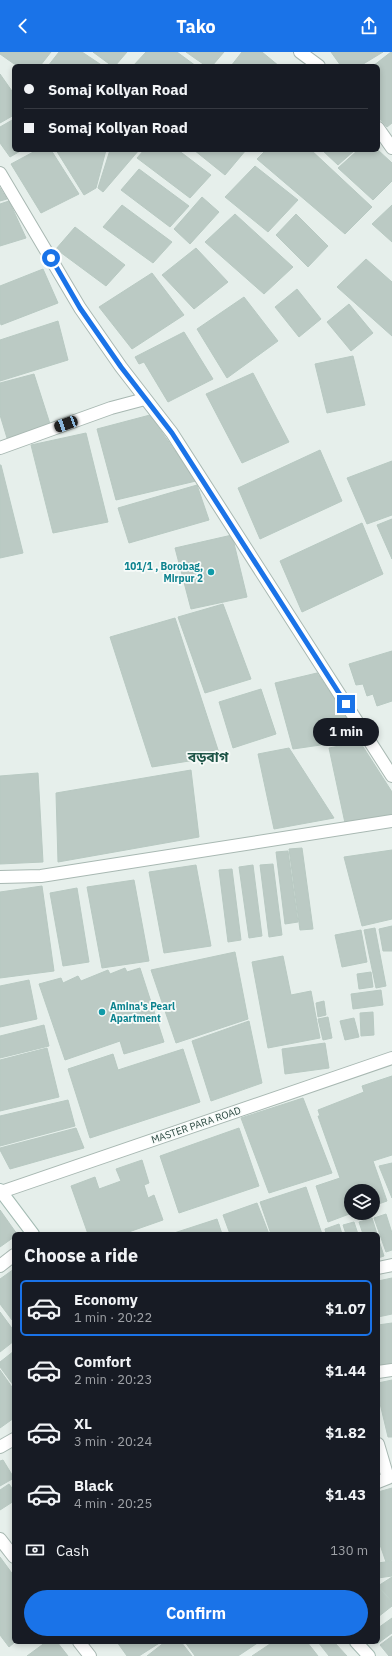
<!DOCTYPE html>
<meta charset="utf-8">
<style>
:root{--surface:#171b24;--page:#242831;--text:#f1f3f6;--muted:#9ea1a6;--line:#363941;--accent:#1a73e8}
body{margin:0;font-family:"IBM Plex Sans","Noto Sans Bengali",sans-serif;background:var(--page);color:var(--text);height:100vh;display:flex;flex-direction:column;font-size:15px;white-space:nowrap}
*{box-sizing:border-box;margin:0}
p{font-size:13px;color:var(--muted)}
.icon{flex:none;width:22px;height:22px;fill:none;stroke:currentColor;stroke-width:2;stroke-linecap:round;stroke-linejoin:round}
.map{position:relative;flex:1;overflow:hidden}
.panel{position:absolute;left:12px;top:1180px;width:368px;height:412px;display:flex;flex-direction:column;background:var(--surface);border-radius:6px;box-shadow:0 2px 6px #0003}
.panel>*{flex:none}
.hud{position:absolute;left:12px;top:12px;width:368px;height:88px;border-radius:6px;box-shadow:0 2px 6px #0003;display:grid;align-content:center;height:88px;padding:0 12px;background:var(--surface)}
.controls{position:absolute;left:344px;top:1132px;display:grid;gap:8px}
.controls a{display:grid;place-items:center;width:36px;height:36px;border-radius:50%;background:var(--surface);box-shadow:0 2px 6px #0003;font-size:20px}
.end{position:absolute;width:18px;height:18px;margin:-9px;border:5px solid #1a73e8;background:#fff;box-shadow:0 0 0 2px #fff}
.from{border-radius:50%}
.bubble{position:absolute;height:28px;border-radius:14px;background:var(--surface);box-shadow:0 2px 6px #0003;font-size:13px;font-weight:700;line-height:28px;text-align:center}
.car{position:absolute;width:12px;height:24px;margin:-12px -6px;border-radius:5px;box-shadow:0 0 3px 1px #0007;background:linear-gradient(#222 24%,#8ab4d8 0 40%,#222 0 76%,#8ab4d8 0 86%,#222 0)}
.hud b{display:flex;align-items:center;gap:14px;height:38px;font-size:15px}
.hud b+b{border-top:1px solid var(--line)}
.hud i{width:10px;height:10px;background:var(--text)}
ul{padding:0;list-style:none}
li{display:flex;align-items:center;gap:12px;height:56px;margin:0 8px 6px;padding:0 4px;border:2px solid transparent;border-radius:6px}
li div{flex:1}
li b{display:block;font-size:15px}
li em{font-style:normal;font-weight:700}
li.on{border-color:var(--accent)}
li>.icon{width:36px;height:36px;stroke-width:1.5}
h2{padding:0 12px;font-size:18px;line-height:48px}
.pay{display:flex;align-items:center;gap:10px;height:44px;padding:0 12px;font-size:15px}
.pay p{margin-inline-start:auto}
.button{display:flex;gap:8px;margin-top:auto;padding:8px 12px}
.button a{flex:1;height:46px;border-radius:24px;background:var(--accent);color:#fff;font-size:16px;font-weight:700;line-height:46px;text-align:center}
header{display:flex;justify-content:space-between;align-items:center;height:52px;padding:0 12px;background:var(--accent);color:#fff;font-size:18px;font-weight:700}
.map>svg:first-child{display:block}
</style>
<header><svg class="icon" aria-label="back" viewBox="0 0 24 24"><path d="M15 5l-7 7 7 7"/></svg>Tako<svg class="icon" aria-label="share" viewBox="0 0 24 24"><path d="M12 15V3M7 8l5-5 5 5M5 13v7h14v-7"/></svg></header>
<div class="map">
<svg width="392" height="1604" viewBox="0 0 392 1604">
<rect width="100%" height="100%" fill="#e6efeb"/>
<g fill="#bbcac4" stroke="#b8c9c2">
<path d="M0 0H51L40 14H17L0 2Z"/>
<path d="M59 0H82L103 14H48Z"/>
<path d="M93 0H127L115 14H112Z"/>
<path d="M146 0H177L196 14H133Z"/>
<path d="M186 0H224L212 14H206Z"/>
<path d="M242 0H262L279 14H231Z"/>
<path d="M331 0H383L360 14H341Z"/>
<path d="M391 0H392V71L387 75 378 65V14H373Z"/>
<path d="M0 22 14 42V63L0 71Z"/>
<path d="M14 67V98H22L10 105 0 91V75Z"/>
<path d="M37 98H51L79 142 41 161 11 112Z"/>
<path d="M56 98H106L96 136 84 143Z"/>
<path d="M110 98H139L103 140 98 136Z"/>
<path d="M144 98H178L211 123 190 146 137 106Z"/>
<path d="M194 98H246L225 123Z"/>
<path d="M266 98H311L372 155 345 182 257 107Z"/>
<path d="M322 98H355L338 113Z"/>
<path d="M358 98H378L392 111V129L373 148 338 116Z"/>
<path d="M255 114 298 148 268 180 225 145Z"/>
<path d="M139 117 189 154 170 175 121 138Z"/>
<path d="M0 136 7 147 0 149Z"/>
<path d="M202 145 219 160 190 192 174 177Z"/>
<path d="M9 149 26 186 0 194V152Z"/>
<path d="M122 153 172 190 153 211 103 175Z"/>
<path d="M392 153V190L372 172Z"/>
<path d="M235 162 293 215 264 242 205 190Z"/>
<path d="M296 162 328 194 308 215 276 183Z"/>
<path d="M75 175 125 213 106 234 56 197Z"/>
<path d="M196 196 228 230 194 257 162 223Z"/>
<path d="M366 207 392 230V284L337 235Z"/>
<path d="M43 217 58 251 1 273 0 269V234Z"/>
<path d="M152 221 184 263 132 297 99 255Z"/>
<path d="M297 237 321 267 299 285 275 255Z"/>
<path d="M244 245 278 289 227 326 197 277Z"/>
<path d="M349 252 373 281 351 299 327 270Z"/>
<path d="M58 269 68 308 0 329V288Z"/>
<path d="M184 280 213 327 168 350 144 310 139 312 135 305Z"/>
<path d="M353 304 365 353 327 361 315 312Z"/>
<path d="M253 321 289 390 242 411 206 342Z"/>
<path d="M34 322 51 375 7 386 0 363V331Z"/>
<path d="M150 363 196 429 116 448 97 377Z"/>
<path d="M86 381 108 470 53 481 31 393Z"/>
<path d="M320 398 342 449 260 487 238 436Z"/>
<path d="M392 409V463L367 472 347 426Z"/>
<path d="M0 413H1L23 501 0 506Z"/>
<path d="M197 433 209 468 129 491 118 456Z"/>
<path d="M392 467V507L377 473Z"/>
<path d="M362 471 383 522 302 560 280 509Z"/>
<path d="M232 483 247 545 191 557 175 496Z"/>
<path d="M223 552 251 627 205 641 178 565Z"/>
<path d="M175 566 220 704 152 715 110 585Z"/>
<path d="M392 599V649L377 654 373 642 367 644 363 632 356 633 349 612Z"/>
<path d="M317 621 362 687 293 697 275 631Z"/>
<path d="M261 637 276 682 233 696 219 650Z"/>
<path d="M360 690 392 740V762L345 771 329 696Z"/>
<path d="M289 696 334 766 274 777 258 702Z"/>
<path d="M191 718 199 785 58 810 56 741Z"/>
<path d="M38 721 43 810 0 812V724Z"/>
<path d="M302 796 313 877 300 878 289 797Z"/>
<path d="M392 798V867L362 874 344 805Z"/>
<path d="M288 799 298 870 285 872 276 800Z"/>
<path d="M273 812 282 883 269 885 260 813Z"/>
<path d="M196 813 211 894 164 901 149 820Z"/>
<path d="M253 813 262 884 249 886 239 815Z"/>
<path d="M232 817 241 888 228 890 219 818Z"/>
<path d="M134 828 149 909 102 916 87 835Z"/>
<path d="M42 834 54 919 0 926V840Z"/>
<path d="M77 836 89 910 63 914 50 841Z"/>
<path d="M392 874V899H383L379 877Z"/>
<path d="M375 876 386 934 376 936 364 878Z"/>
<path d="M361 878 367 910 342 915 335 883Z"/>
<path d="M235 900 248 967 176 991 151 918Z"/>
<path d="M283 904 291 943 311 939 320 986 268 996 252 910Z"/>
<path d="M125 916 127 920 140 916 164 990 124 1002 120 989 65 1008 39 932 61 926 63 931 78 924 81 929 108 918 110 922Z"/>
<path d="M371 920 373 935 359 937 357 922Z"/>
<path d="M29 928 37 967 0 975V934Z"/>
<path d="M381 938 383 953 353 957 351 942Z"/>
<path d="M324 949 326 963 318 965 316 951Z"/>
<path d="M373 960 374 983 361 984 360 961Z"/>
<path d="M328 965 332 986 323 988 318 967Z"/>
<path d="M354 966 359 985 345 988 340 969Z"/>
<path d="M249 969 262 1031 211 1049 192 989Z"/>
<path d="M44 973 49 994 0 1006V984Z"/>
<path d="M325 991 329 1016 285 1022 282 997Z"/>
<path d="M47 996 59 1045 0 1059V1008Z"/>
<path d="M183 997 200 1050 90 1086 68 1017 113 1002 118 1018Z"/>
<path d="M392 1024V1103L373 1109 387 1149 373 1154V1139H351V1161H352L328 1170 316 1134 340 1126 318 1064H320L318 1058 364 1040 362 1034Z"/>
<path d="M303 1046 332 1121 269 1141 241 1066Z"/>
<path d="M68 1048 75 1074 0 1094V1064Z"/>
<path d="M76 1076 84 1096 10 1117 0 1098V1096Z"/>
<path d="M239 1076 259 1134 179 1161 160 1104Z"/>
<path d="M142 1108 149 1131 144 1133 148 1146 154 1143 163 1168 123 1182H88L71 1134 95 1125 99 1137 121 1129 116 1117Z"/>
<path d="M392 1111V1146L379 1114Z"/>
<path d="M306 1135 322 1182H271L260 1150Z"/>
<path d="M257 1151 269 1182H230L223 1163Z"/>
<path d="M0 1158 17 1182H14V1185L0 1195Z"/>
<path d="M386 1162 392 1181V1198L386 1200 374 1166Z"/>
<path d="M372 1166 377 1182H363L359 1170Z"/>
<path d="M217 1167 222 1182H171Z"/>
<path d="M354 1170 358 1182H346L343 1173Z"/>
<path d="M339 1172 342 1182H326L325 1177Z"/>
<path d="M378 1186 384 1204 378 1206Z"/>
<path d="M14 1217V1267L12 1268 0 1252V1227Z"/>
<path d="M392 1226V1262L378 1265V1229Z"/>
<path d="M0 1260 14 1279V1289L0 1300Z"/>
<path d="M392 1271V1312L380 1315 378 1310V1273Z"/>
<path d="M14 1299V1334L0 1315V1310Z"/>
<path d="M0 1318 14 1338V1366L0 1376Z"/>
<path d="M392 1328V1385H388L378 1343V1331Z"/>
<path d="M3 1408 14 1426 0 1434V1409Z"/>
<path d="M9 1432 14 1439V1449L0 1458V1438Z"/>
<path d="M392 1436V1508L386 1510 378 1487V1440Z"/>
<path d="M0 1505 14 1524 15 1590 9 1595 0 1583Z"/>
<path d="M392 1509V1524L378 1526V1511Z"/>
<path d="M392 1525V1549L378 1534Z"/>
<path d="M378 1535 392 1550V1554L378 1565Z"/>
<path d="M392 1566V1581L377 1592 376 1590H378V1576Z"/>
<path d="M392 1584V1604H389L380 1593Z"/>
<path d="M46 1590H57L68 1604H27Z"/>
<path d="M117 1590H161L139 1604H127Z"/>
<path d="M165 1590H181L192 1604H147Z"/>
<path d="M185 1590H259L238 1604H195Z"/>
<path d="M273 1590H307L318 1604H252Z"/>
<path d="M318 1590H334L347 1604H329Z"/>
</g>
<g fill="none" stroke-linecap="round" stroke-linejoin="round">
<defs>
<g id="street">
<path d="M300 0 319 14"/>
<path d="M378 76 392 96"/>
<path d="M0 121 80 256 121 315 172 381 392 724"/>
<path d="M0 396 111 356 145 347"/>
<path d="M0 825 41 824 392 769"/>
<path d="M1 1140 392 1006"/>
<path d="M0 1214 14 1203"/>
<path d="M378 1216 392 1213"/>
<path d="M378 1320 392 1318"/>
<path d="M378 1392 388 1426 378 1430"/>
<path d="M0 1395 14 1387"/>
<path d="M0 1487 14 1505"/>
<path d="M79 1590 90 1604"/>
</g>
<g id="secondary">
<path d="M0 1138 33 1182"/>
<path d="M356 1590 369 1604"/>
</g>
</defs>
<use href="#street" stroke="#a8b8b2" stroke-width="14"/>
<use href="#secondary" stroke="#a4bbb3" stroke-width="14"/>
<use href="#street" stroke="#fff" stroke-width="12"/>
<use href="#secondary" stroke="#fff" stroke-width="12"/>
</g>
<g fill="none" stroke-linecap="round" stroke-linejoin="round">
<path stroke="#1a73e8" stroke-width="5" d="M51 206 80 256 121 315 172 381 346 652"/>
</g>
<g fill="#0f9aa8" stroke="#f7fbf9" stroke-width="1.5">
<circle cx="211" cy="520" r="4"/>
<circle cx="102" cy="960" r="4"/>
</g>
<g text-anchor="middle" dominant-baseline="central" stroke-width="3.5" stroke-linejoin="round" paint-order="stroke">
<g font-size="10" font-weight="bold" fill="#0d838f" stroke="#f7fbf9" text-anchor="end">
<text x="203" y="514">101/1 , Borobag,<tspan x="203" dy="12">Mirpur 2</tspan></text>
<text x="110" y="954" text-anchor="start">Amina's Pearl<tspan x="110" dy="12">Apartment</tspan></text>
</g>
<g font-size="10" fill="#24423a" stroke="#f7fbf9">
<text transform="translate(196 1073) rotate(-19)">MASTER PARA ROAD</text>
</g>
<g font-size="14" font-weight="bold" fill="#1f5548" stroke="#f7fbf9">
<text x="208" y="705">বড়বাগ</text>
</g>
</g>
</svg>
<div class="controls">
<a><svg class="icon" aria-label="layers" viewBox="0 0 24 24"><path d="M12 4l9 5-9 5-9-5zM3 14l9 5 9-5"/></svg></a>
</div>
<i class="end from" style="left:51px;top:206px"></i>
<i class="end" style="left:346px;top:652px"></i>
<div class="bubble" style="left:313px;top:666px;width:66px">1 min</div>
<i class="car" style="left:66px;top:372px;rotate:250deg"></i>
<div class="hud">
<b><i class="from"></i>Somaj Kollyan Road</b>
<b><i></i>Somaj Kollyan Road</b>
</div>
<section class="panel">
<h2>Choose a ride</h2>
<ul>
<li class="on"><svg class="icon" aria-label="car" viewBox="0 0 24 24"><path d="M5 17H2v-5l4-1 3-4h7l3 4 3 1v5h-3M9 17h6M6 11h13"/><circle cx="7" cy="17" r="2"/><circle cx="17" cy="17" r="2"/></svg><div><b>Economy</b><p>1 min · 20:22</p></div><em>$1.07</em></li>
<li><svg class="icon" aria-label="car" viewBox="0 0 24 24"><path d="M5 17H2v-5l4-1 3-4h7l3 4 3 1v5h-3M9 17h6M6 11h13"/><circle cx="7" cy="17" r="2"/><circle cx="17" cy="17" r="2"/></svg><div><b>Comfort</b><p>2 min · 20:23</p></div><em>$1.44</em></li>
<li><svg class="icon" aria-label="car" viewBox="0 0 24 24"><path d="M5 17H2v-5l4-1 3-4h7l3 4 3 1v5h-3M9 17h6M6 11h13"/><circle cx="7" cy="17" r="2"/><circle cx="17" cy="17" r="2"/></svg><div><b>XL</b><p>3 min · 20:24</p></div><em>$1.82</em></li>
<li><svg class="icon" aria-label="car" viewBox="0 0 24 24"><path d="M5 17H2v-5l4-1 3-4h7l3 4 3 1v5h-3M9 17h6M6 11h13"/><circle cx="7" cy="17" r="2"/><circle cx="17" cy="17" r="2"/></svg><div><b>Black</b><p>4 min · 20:25</p></div><em>$1.43</em></li>
</ul>
<div class="pay"><svg class="icon" aria-label="cash" viewBox="0 0 24 24"><path d="M3 7h18v10H3z"/><circle cx="12" cy="12" r="2"/></svg>Cash<p>130 m</p></div>
<div class="button"><a>Confirm</a></div>
</section>
</div>
